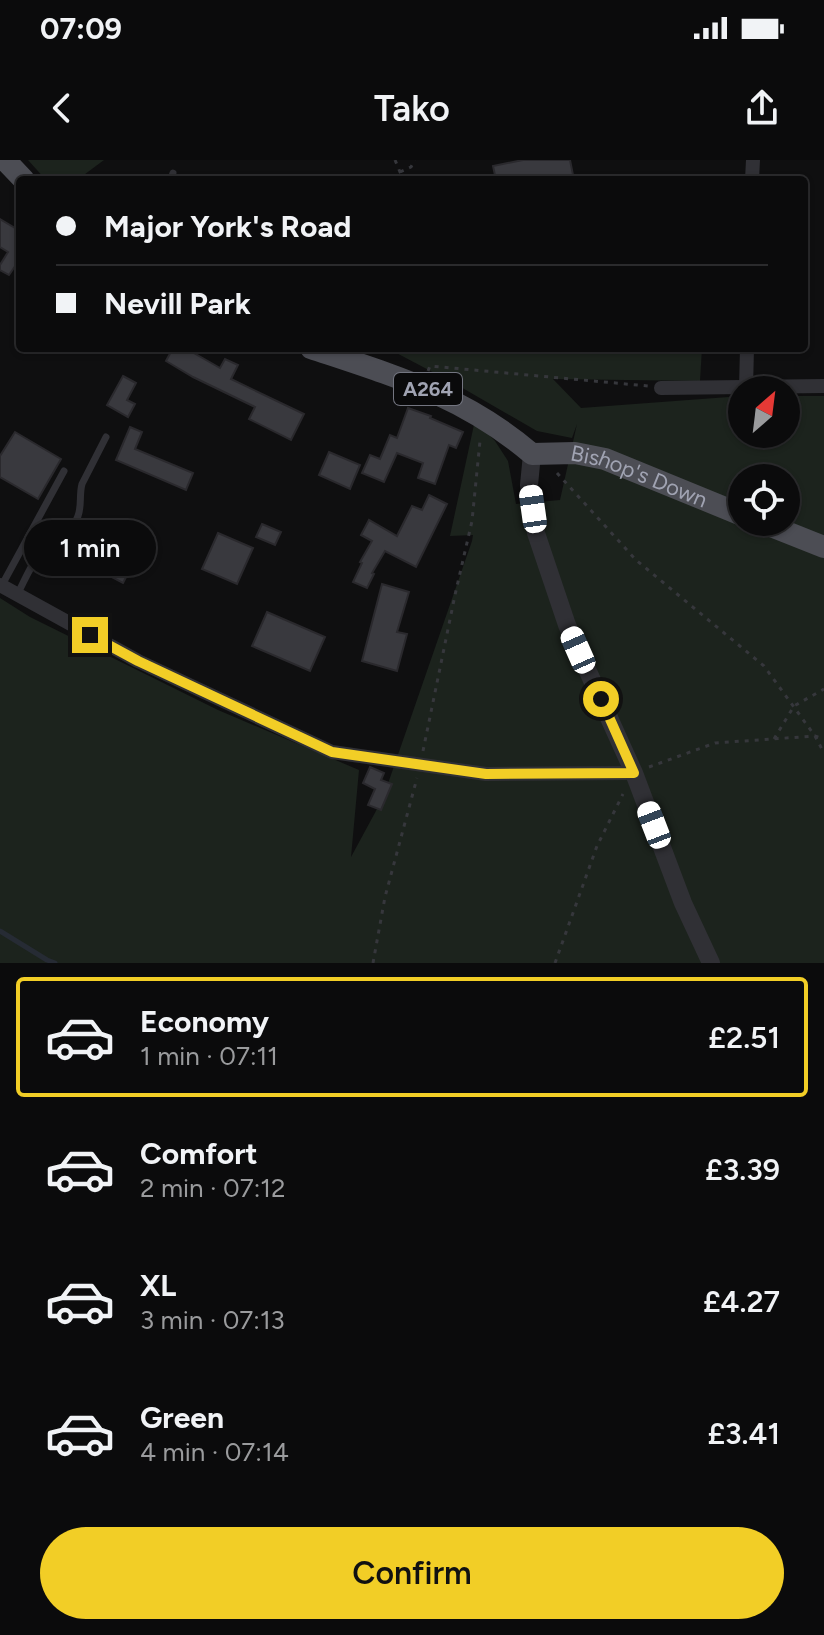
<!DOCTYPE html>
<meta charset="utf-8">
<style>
:root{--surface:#0b0b0c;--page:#19191a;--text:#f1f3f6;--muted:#9a9b9d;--line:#2b2b2d;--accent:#f2ce26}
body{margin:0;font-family:Figtree,sans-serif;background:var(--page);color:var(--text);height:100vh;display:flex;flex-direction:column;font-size:30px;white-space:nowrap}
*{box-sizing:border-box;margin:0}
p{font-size:26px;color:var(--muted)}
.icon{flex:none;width:44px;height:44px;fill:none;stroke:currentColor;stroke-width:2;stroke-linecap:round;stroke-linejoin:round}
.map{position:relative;height:803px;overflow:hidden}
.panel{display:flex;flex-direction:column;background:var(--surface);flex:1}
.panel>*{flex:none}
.hud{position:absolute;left:16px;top:16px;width:792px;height:176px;border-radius:8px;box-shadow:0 2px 6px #0004,0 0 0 2px var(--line);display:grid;align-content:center;height:176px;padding:0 40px;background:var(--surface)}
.needle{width:52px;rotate:28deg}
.tools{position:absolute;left:728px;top:216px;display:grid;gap:16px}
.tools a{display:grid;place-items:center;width:72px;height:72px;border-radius:50%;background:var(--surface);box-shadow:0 2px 6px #0004,0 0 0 2px var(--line);font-size:40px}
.end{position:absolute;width:36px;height:36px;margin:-18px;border:10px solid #f2ce26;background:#111;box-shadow:0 0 0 4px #111}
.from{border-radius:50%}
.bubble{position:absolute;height:56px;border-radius:28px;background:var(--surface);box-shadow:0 2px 6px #0004,0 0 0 2px var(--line);font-size:26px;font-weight:600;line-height:56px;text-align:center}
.car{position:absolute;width:24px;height:48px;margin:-24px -12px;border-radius:10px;box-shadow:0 0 6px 2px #0007;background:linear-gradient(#fff 24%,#345 0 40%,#fff 0 76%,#345 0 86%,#fff 0)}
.hud b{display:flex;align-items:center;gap:28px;height:76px;font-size:30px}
.hud b+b{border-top:2px solid var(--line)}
.hud i{width:20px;height:20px;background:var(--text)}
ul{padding:14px 0 0;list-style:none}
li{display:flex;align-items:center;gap:24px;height:120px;margin:0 16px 12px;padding:0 24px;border:4px solid transparent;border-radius:8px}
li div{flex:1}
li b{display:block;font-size:30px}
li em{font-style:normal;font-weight:600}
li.current{border-color:var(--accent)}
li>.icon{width:72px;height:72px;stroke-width:1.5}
.action{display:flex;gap:16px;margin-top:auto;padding:16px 40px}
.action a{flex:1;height:92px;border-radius:48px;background:var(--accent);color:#111;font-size:32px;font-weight:600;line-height:92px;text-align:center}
.status{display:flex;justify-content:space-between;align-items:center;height:56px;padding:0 40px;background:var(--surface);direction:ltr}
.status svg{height:22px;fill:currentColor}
header{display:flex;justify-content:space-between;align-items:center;height:104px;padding:0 40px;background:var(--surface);font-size:36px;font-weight:600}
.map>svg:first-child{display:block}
</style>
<div class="status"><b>07:09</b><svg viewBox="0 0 49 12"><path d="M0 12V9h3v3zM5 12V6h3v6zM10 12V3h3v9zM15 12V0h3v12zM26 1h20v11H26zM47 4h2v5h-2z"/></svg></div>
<header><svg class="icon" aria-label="back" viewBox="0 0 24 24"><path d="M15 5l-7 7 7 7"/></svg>Tako<svg class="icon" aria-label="share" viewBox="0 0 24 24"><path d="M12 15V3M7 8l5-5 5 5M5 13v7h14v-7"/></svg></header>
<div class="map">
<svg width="824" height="803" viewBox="0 0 824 803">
<rect width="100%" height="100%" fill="#0f0f10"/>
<g fill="#1c231d" fill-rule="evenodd">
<path d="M28 0H104L77 20H46Z"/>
<path d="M387 188H702L700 221 553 219 581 248 742 236V274H786V236H824V803H0V438L30 457 218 550 359 610 351 697 383 638 472 381 473 375 450 376 475 260 495 281 508 301 516 344 560 340 577 264 572 278 537 271 459 226ZM742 318H786V362H742Z"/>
</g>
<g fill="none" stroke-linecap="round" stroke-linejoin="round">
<path stroke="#262b34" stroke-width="5" d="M0 771 47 800 55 803"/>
</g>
<g fill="#39393e" stroke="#2a292d" stroke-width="2">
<path d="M523 0H570L574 20H496L493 6Z"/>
<path d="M0 59 20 71V99L9 115 0 110V105L8 92 0 87Z"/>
<path d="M173 188H185L220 208 225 199 238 205 231 219 304 254 291 280 249 259 255 247 193 217 166 201Z"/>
<path d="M123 216 136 223 127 240 135 244 128 257 107 245Z"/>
<path d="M408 248 431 256 430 258 463 272 456 288 449 285 435 324 418 318 423 303 397 293 384 322 362 313 370 295 380 299 390 275 397 278Z"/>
<path d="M130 267 142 272 135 289 193 313 186 330 116 300Z"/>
<path d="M15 272 61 299 38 339 0 317V296Z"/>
<path d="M329 292 360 305 350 329 319 315Z"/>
<path d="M429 335 447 344 416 407 385 391 372 413 374 414 367 428 353 422 362 403 360 402 372 381 361 375 369 360 397 376 412 346 422 350Z"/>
<path d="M103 364 143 385 123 423 83 402Z"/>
<path d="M262 364 281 372 275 385 256 377Z"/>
<path d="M218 373 253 388 237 424 202 409Z"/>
<path d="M382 424 409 432 397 472 407 474 397 511 362 501Z"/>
<path d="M267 452 325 477 310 511 252 486Z"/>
<path d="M370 607 384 613 381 620 392 624 381 650 368 645 375 629 363 623Z"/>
</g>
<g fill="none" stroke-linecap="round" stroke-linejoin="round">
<g stroke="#36373c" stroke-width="3" stroke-dasharray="4 6" stroke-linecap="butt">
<path d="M395 0 400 12 406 20"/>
<path d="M400 12 411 7 415 0"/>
<path d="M428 211 430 206 648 226"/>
<path d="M557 313 636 400 764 506 815 576 824 593"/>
<path d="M774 579 794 546 824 529"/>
<path d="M423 591 455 435 472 361 480 281"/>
<path d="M649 607 715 583 815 576 824 579"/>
<path d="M373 803 385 737 417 618"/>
<path d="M555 803 597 686 623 634"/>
</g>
<g stroke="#303035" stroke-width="7">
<path d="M171 20 173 13"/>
<path d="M2 425 64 311"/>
<path d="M17 435C25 420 31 403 43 391 54 379 72 373 78 356 82 345 79 335 82 324L106 277"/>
</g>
<g stroke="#303035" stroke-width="14">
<path d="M752 20 753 0"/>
<path d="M661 228 824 226"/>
<path d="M746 228 747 188"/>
<path d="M0 425 138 501 332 592 486 614 634 613"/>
</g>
<path stroke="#303035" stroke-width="18" d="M532 294 529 325 536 373 567 465 634 613 683 743 711 803"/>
<g stroke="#4c4d54" stroke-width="22">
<path d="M5 0 24 20"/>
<path id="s1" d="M311 188C395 216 464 236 532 294L575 293 605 299 742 355"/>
<path d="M761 362 824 387"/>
</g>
</g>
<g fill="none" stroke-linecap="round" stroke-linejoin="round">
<path stroke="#f2ce26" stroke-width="10" d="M90 475 138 501 332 592 486 614 634 613 601 539"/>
</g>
<g text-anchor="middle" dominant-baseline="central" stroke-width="7" stroke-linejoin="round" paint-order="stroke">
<rect fill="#0a0a0b" stroke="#737580" stroke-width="2" x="394" y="213" width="68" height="32" rx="6"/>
<g font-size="20" font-weight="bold" fill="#a0a3b2">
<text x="428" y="229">A264</text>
</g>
<g font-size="22" fill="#a0a3b2" stroke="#0a0a0b">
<text stroke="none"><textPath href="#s1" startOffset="358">Bishop's Down</textPath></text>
</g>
</g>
</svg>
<div class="tools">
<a><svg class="needle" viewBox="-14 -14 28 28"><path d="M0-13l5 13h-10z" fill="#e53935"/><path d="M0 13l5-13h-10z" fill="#9a9b9d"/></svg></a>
<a><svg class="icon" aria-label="locate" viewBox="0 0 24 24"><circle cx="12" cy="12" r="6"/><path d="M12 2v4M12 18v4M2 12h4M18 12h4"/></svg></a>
</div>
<i class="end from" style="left:601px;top:539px"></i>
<i class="end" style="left:90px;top:475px"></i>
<div class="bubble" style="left:24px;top:360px;width:132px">1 min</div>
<i class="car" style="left:533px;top:349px;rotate:352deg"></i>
<i class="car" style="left:578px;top:490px;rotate:336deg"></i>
<i class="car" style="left:654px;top:665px;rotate:339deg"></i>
<div class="hud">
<b><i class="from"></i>Major York's Road</b>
<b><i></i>Nevill Park</b>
</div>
</div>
<section class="panel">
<ul>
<li class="current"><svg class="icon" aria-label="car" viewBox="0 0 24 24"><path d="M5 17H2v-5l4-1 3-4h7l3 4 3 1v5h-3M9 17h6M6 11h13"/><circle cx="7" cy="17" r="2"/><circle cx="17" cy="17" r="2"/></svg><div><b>Economy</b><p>1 min · 07:11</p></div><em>£2.51</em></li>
<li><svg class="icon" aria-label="car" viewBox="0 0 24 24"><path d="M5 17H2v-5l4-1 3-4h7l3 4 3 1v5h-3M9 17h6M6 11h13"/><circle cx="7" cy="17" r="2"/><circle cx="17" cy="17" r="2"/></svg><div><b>Comfort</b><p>2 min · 07:12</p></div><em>£3.39</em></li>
<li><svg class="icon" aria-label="car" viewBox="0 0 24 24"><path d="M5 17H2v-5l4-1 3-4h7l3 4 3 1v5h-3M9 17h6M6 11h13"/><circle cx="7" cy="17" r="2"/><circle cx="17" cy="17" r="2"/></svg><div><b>XL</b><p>3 min · 07:13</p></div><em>£4.27</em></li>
<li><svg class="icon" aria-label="car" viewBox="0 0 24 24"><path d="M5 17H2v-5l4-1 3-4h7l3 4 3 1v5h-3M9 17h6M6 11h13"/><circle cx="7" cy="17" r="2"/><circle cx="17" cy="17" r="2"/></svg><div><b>Green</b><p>4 min · 07:14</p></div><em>£3.41</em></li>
</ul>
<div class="action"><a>Confirm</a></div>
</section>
